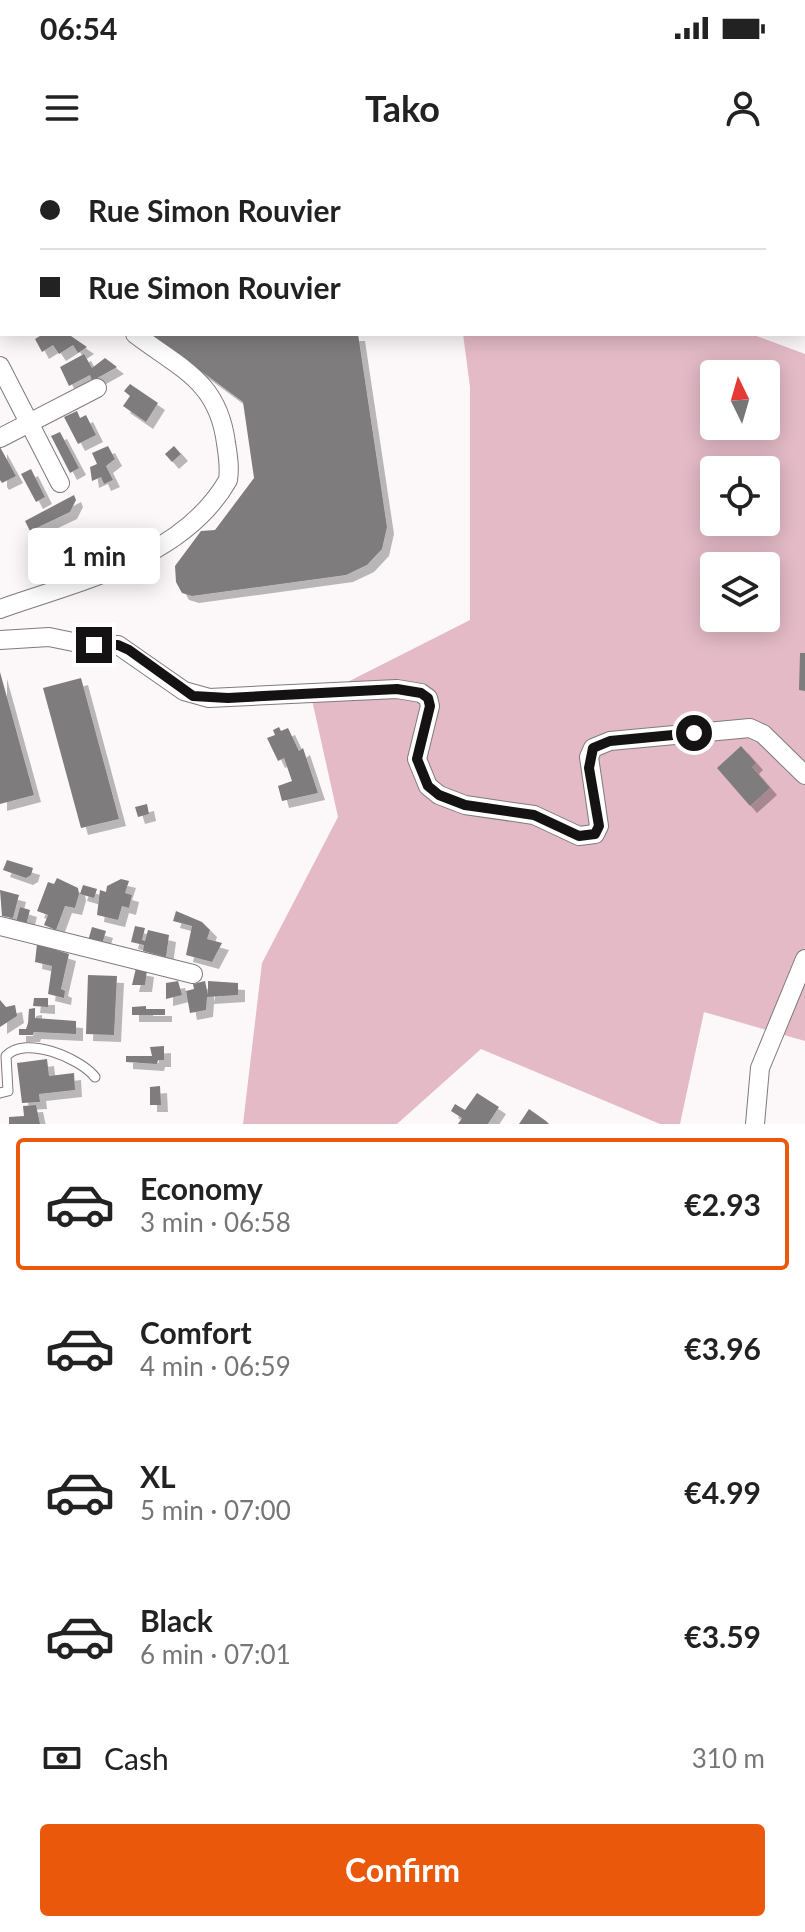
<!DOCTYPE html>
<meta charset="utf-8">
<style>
:root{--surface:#fff;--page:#f6f6f6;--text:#222;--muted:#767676;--line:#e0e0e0;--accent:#ea580c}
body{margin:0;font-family:Lato,sans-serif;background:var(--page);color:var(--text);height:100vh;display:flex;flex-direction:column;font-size:30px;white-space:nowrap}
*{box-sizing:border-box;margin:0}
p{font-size:26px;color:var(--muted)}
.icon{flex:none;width:44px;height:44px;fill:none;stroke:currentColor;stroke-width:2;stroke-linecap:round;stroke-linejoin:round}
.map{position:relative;height:964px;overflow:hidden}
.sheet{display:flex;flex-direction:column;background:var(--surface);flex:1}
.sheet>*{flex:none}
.hud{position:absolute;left:0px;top:0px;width:806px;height:176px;box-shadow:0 4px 20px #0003;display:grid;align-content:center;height:176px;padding:0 40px;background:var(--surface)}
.needle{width:52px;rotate:355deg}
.buttons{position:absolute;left:700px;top:200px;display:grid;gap:16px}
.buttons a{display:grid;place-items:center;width:80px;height:80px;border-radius:8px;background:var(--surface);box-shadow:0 4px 20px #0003;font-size:40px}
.end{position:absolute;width:36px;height:36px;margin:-18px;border:10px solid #141213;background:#fff;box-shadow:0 0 0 4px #fff}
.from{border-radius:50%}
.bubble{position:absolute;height:56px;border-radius:8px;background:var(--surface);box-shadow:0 4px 20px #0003;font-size:26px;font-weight:700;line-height:56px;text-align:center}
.hud b{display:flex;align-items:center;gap:28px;height:76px;font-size:30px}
.hud b+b{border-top:2px solid var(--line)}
.hud i{width:20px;height:20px;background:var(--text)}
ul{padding:14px 0 0;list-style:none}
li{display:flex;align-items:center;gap:24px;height:132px;margin:0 16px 12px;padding:0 24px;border:4px solid transparent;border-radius:8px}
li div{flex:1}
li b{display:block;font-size:30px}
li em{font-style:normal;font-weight:700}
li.active{border-color:var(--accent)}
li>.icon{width:72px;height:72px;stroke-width:1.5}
.pay{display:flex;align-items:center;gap:20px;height:88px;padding:0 40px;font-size:30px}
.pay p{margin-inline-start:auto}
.button{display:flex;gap:16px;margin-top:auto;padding:16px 40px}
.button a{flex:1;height:92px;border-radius:8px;background:var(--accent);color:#fff;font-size:32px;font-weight:700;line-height:92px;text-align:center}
.status{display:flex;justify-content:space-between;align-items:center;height:56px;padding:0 40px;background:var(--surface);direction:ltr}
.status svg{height:22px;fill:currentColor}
header{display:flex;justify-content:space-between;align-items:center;height:104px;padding:0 40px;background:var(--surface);font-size:36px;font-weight:700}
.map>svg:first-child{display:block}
</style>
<div class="status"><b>06:54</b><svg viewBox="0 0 49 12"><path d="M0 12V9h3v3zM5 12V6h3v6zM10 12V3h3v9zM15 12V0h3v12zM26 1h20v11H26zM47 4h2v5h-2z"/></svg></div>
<header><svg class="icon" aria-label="menu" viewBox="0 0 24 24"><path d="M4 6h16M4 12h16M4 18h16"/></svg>Tako<svg class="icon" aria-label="person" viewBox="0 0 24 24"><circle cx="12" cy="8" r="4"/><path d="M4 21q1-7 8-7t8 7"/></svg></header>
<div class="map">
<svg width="805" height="964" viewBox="0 0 805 964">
<defs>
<filter id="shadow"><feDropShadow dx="7" dy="7" stdDeviation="0" flood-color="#0004"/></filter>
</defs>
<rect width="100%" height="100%" fill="#fcf8f9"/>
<path fill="#e4bac7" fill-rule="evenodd" d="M463 174H751L805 194V881L704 852 680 964H660L481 889 397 964H243L262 803 338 657 312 540 470 460V227ZM714 214H766V266H714ZM714 310H766V362H714ZM714 406H766V458H714Z"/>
<g fill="#7f7c7d" filter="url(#shadow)">
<path d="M43 174H68L87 187 78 193 73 185 59 194 53 185 42 192 35 179Z"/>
<path d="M151 174H358L387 367 382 389 367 405 346 415 192 436 182 433 176 422 175 406 201 371 215 370 254 318 243 242Z"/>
<path d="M84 194 92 208 105 198 117 207 92 221 90 215 69 226 60 207Z"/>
<path d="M130 224 158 243 146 262 123 246 130 236 124 231Z"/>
<path d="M77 251 80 258 86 255 96 275 78 284 64 257Z"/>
<path d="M60 272 79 308 70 313 51 276Z"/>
<path d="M108 286 115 299 106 306 113 320 104 324 101 317 92 321 90 307 97 304 92 293Z"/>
<path d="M174 286 181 294 172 302 165 294Z"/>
<path d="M0 287 16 316 2 323 0 320Z"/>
<path d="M31 309 45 337 36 342 21 314Z"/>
<path d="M74 335 76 340 70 352 30 371 25 361Z"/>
<path d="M800 493H805V531L799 530Z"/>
<path d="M0 512 34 635 0 644Z"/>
<path d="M81 518 119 659 81 668 43 528Z"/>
<path d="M279 567 281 571 288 568 299 591 303 588 318 633 282 641 278 626 292 621 284 598 278 601 267 578 275 575 273 570Z"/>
<path d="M741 586 756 603 752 607 770 628 750 646 717 608Z"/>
<path d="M147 644 149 654 138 657 135 647Z"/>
<path d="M7 700 33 708 31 715 26 718 3 710Z"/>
<path d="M57 718 78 728 79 734 75 748 65 746 56 770 44 765 48 755 37 751 48 722 54 724Z"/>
<path d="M121 719 129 721 125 733 132 735 129 748 122 746 118 760 97 755 100 730 106 732 107 726Z"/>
<path d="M83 725 97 729 94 738 80 734Z"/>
<path d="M0 730 19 735 13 758 2 756Z"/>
<path d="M20 747 30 750 26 765 16 762Z"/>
<path d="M176 751 202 762 210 770 207 779 222 783 212 802 186 795 192 766 173 761Z"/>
<path d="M135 766 145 768 142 780 145 781 148 770 169 775 166 797 143 791 144 785 131 782Z"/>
<path d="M92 767 106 771 102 784 88 781Z"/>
<path d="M37 784 69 794 61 829 65 831 64 838 48 834 52 806 35 802Z"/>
<path d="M136 808 147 810 145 825H132Z"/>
<path d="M88 815 117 816 114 875 86 874Z"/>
<path d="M178 821 182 835 166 839V823Z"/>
<path d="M205 821 208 835V821L238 823V835L207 837 206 850 190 853 186 831 194 829 193 824Z"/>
<path d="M34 838H48V847L33 846Z"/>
<path d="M0 840 6 847 15 845 17 856 0 867Z"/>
<path d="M146 846V849H165V855H132V847Z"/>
<path d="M35 848V858L76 861V874L34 872 33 875H19V869H26L28 863 29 849Z"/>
<path d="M164 886V900H158L157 904 126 902V896H152L150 887Z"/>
<path d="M47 899 49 916 74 913 75 930 39 934 40 942 22 943 17 903Z"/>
<path d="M160 926 161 945H150V927Z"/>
<path d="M477 933 499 947 488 964H458L462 958 451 951 455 944 465 950Z"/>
<path d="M36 945 40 964H9V957L24 956 23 946Z"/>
<path d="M529 949 546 961 549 964H519Z"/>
</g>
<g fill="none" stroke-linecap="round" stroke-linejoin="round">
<defs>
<path id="service" d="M0 933 8 931 6 896C25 875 80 898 95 917"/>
<g id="minor">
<path d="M0 71 2 73"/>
<path d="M0 206 60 323"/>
<path d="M0 278 97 228"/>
<path d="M0 449C79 421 183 399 228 320 230 307 228 296 226 283 218 221 181 209 135 174"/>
<path d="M0 480 49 477 83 484 118 485 184 531 209 538 397 529 421 533 428 538 430 546 417 599 428 626 439 635 465 645 534 655 579 676 595 674 599 666 589 597 593 588 610 581 750 568 763 574 805 615"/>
<path d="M0 766 193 814"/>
<path d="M755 964 760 908 805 799"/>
</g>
</defs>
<use href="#service" stroke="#7f7b7c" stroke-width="11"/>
<use href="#minor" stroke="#7f7b7c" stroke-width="20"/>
<use href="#service" stroke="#fff" stroke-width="9"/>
<use href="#minor" stroke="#fff" stroke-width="18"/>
</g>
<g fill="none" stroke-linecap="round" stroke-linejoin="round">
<path stroke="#141213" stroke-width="10" d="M94 485H118L129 490 193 536 228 538 397 529 421 533 428 538 430 546 417 599 428 626 439 635 465 645 534 655 579 676 595 674 599 666 589 608 593 588 610 581 694 573"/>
</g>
</svg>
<div class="buttons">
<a><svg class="needle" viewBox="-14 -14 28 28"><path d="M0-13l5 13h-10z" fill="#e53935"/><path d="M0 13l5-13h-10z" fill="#767676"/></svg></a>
<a><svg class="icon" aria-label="locate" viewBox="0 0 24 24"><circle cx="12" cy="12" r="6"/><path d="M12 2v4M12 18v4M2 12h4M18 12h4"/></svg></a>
<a><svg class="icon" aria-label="layers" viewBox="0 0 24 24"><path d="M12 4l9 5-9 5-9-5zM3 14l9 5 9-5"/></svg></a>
</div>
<i class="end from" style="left:694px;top:573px"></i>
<i class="end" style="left:94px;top:485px"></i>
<div class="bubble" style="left:28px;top:368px;width:132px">1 min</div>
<div class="hud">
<b><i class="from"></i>Rue Simon Rouvier</b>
<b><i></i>Rue Simon Rouvier</b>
</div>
</div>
<section class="sheet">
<ul>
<li class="active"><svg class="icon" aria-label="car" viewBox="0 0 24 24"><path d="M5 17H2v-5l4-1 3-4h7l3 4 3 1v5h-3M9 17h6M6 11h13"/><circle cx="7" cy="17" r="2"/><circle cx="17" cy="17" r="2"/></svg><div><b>Economy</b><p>3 min · 06:58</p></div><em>€2.93</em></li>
<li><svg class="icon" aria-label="car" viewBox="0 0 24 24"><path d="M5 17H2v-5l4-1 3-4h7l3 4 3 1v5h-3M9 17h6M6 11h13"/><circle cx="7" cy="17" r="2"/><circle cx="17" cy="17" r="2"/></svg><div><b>Comfort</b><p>4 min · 06:59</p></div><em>€3.96</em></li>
<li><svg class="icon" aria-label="car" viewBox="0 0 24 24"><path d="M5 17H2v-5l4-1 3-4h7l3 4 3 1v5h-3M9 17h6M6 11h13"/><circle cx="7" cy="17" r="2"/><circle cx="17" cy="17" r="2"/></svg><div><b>XL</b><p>5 min · 07:00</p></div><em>€4.99</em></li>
<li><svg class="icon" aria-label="car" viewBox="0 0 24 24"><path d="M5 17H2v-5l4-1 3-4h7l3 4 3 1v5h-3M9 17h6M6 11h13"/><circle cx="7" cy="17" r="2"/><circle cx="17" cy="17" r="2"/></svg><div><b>Black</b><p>6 min · 07:01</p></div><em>€3.59</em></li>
</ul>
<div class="pay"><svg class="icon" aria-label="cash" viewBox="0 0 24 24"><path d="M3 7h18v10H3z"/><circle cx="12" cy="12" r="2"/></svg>Cash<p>310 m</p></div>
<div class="button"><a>Confirm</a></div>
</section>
